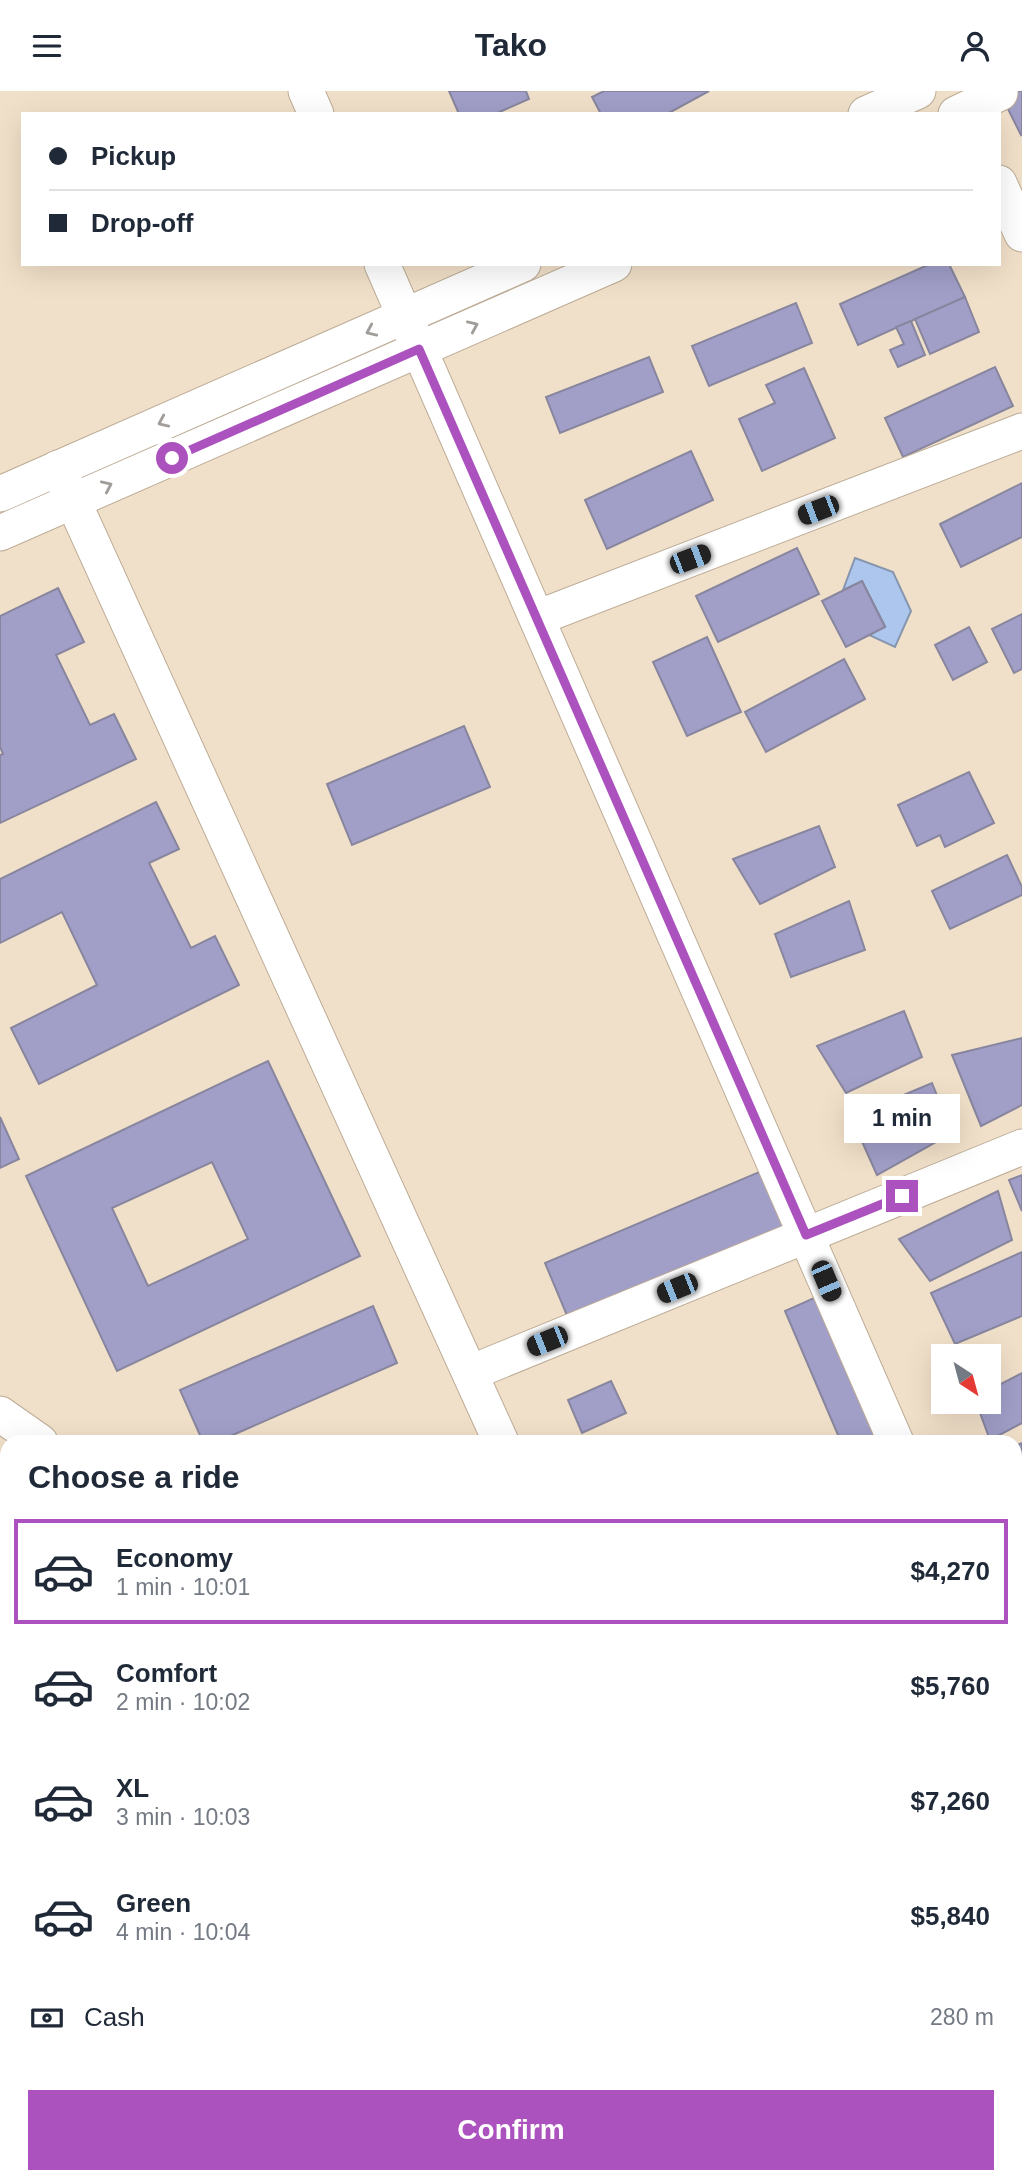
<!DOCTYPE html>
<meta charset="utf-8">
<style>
:root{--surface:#fff;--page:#f6f6f7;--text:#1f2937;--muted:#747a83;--line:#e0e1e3;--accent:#ac52be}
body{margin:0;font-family:Helvetica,sans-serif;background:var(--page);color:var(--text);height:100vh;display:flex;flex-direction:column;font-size:26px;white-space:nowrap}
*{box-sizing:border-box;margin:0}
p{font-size:23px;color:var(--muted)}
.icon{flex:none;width:38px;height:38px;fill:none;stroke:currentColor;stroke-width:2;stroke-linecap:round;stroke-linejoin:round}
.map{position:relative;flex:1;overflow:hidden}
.sheet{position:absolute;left:0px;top:1344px;width:1022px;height:749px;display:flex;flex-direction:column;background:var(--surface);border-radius:21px 21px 0 0;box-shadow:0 7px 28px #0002}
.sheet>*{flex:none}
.hud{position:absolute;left:21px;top:21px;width:980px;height:154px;border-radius:0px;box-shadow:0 7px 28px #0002;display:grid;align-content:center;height:154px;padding:0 28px;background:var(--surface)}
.needle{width:46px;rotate:144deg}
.controls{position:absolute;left:931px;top:1253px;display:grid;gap:14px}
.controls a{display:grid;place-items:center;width:70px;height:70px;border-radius:0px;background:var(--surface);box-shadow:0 7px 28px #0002;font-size:35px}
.end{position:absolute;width:32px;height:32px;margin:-16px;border:9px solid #ac52be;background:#fff;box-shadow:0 0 0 4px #fff}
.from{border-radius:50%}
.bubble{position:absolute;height:49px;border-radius:0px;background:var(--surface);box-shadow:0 7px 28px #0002;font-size:23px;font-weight:700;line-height:49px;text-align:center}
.car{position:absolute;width:21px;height:42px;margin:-21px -10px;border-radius:9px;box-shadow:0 0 5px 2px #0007;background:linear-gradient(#222 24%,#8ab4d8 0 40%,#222 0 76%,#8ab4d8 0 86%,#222 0)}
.hud b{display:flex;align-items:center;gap:24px;height:66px;font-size:26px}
.hud b+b{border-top:2px solid var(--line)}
.hud i{width:18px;height:18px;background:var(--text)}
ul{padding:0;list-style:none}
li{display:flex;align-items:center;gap:21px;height:105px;margin:0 14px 10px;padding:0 14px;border:4px solid transparent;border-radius:0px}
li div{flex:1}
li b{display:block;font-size:26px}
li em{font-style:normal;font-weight:700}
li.on{border-color:var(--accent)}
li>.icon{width:63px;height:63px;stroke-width:1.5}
h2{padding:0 28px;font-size:32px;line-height:84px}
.pay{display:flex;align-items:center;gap:18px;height:77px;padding:0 28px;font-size:26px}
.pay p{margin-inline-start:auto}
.button{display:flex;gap:14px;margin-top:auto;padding:14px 28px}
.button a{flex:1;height:80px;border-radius:0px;background:var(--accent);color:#fff;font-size:28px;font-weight:700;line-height:80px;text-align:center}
header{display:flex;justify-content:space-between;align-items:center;height:91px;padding:0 28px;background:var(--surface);font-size:32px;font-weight:700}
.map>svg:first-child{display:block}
</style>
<header><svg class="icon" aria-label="menu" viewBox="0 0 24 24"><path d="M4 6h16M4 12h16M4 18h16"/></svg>Tako<svg class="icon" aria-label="person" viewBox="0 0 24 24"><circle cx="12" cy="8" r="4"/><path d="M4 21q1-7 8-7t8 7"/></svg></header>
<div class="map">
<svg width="1022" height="2093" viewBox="0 0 1022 2093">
<rect width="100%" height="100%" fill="#f1e0c9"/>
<path fill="#acc6ed" stroke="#8696af" stroke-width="2" d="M855 467 893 481 911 520 895 556 869 544 885 535 862 490 843 499Z"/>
<g fill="#a19ec8" stroke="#88869e" stroke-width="2" fill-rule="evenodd">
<path d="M449 0H526L529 8 495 23H459Z"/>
<path d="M604 0H709L667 23H601L592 6Z"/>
<path d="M999 0H1022V43L1021 44Z"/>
<path d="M930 173H949L965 206 858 254 840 213Z"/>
<path d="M965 206 979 241 930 263 915 228Z"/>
<path d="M796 212 812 252 709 295 692 255Z"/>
<path d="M911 230 925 264 898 276 890 259 904 253 896 236Z"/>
<path d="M649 266 663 301 560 342 546 306Z"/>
<path d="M995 276 1013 315 903 366 885 327Z"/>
<path d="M804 277 835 347 762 380 739 328 775 312 766 294Z"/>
<path d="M691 360 713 409 607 458 585 409Z"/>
<path d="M1022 392V446L961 476 940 433Z"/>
<path d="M797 457 819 503 718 551 696 505Z"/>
<path d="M862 490 885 536 846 556 822 510Z"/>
<path d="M58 497 84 551 56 564 90 634 114 623 136 668 0 732V664L3 663 0 656V525Z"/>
<path d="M1022 523V578L1014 582 992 538Z"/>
<path d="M969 536 987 571 953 589 935 554Z"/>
<path d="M707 546 741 621 687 645 653 571Z"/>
<path d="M844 568 865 608 766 661 745 621Z"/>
<path d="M464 635 490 696 352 754 327 693Z"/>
<path d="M969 681 994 732 945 756 940 744 917 755 898 714Z"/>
<path d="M156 711 179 758 149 772 191 857 215 845 239 894 39 993 11 937 97 894 62 821 0 852V788Z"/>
<path d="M819 735 835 776 760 813 733 768Z"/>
<path d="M1007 764 1022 796V804L950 838 932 800Z"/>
<path d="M849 810 865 859 791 886 775 843Z"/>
<path d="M904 920 922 966 846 1002 817 955Z"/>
<path d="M1022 947V1014L981 1035 952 964Z"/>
<path d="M268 970 360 1165 117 1280 26 1085ZM212 1071 248 1148 148 1195 112 1117Z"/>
<path d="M932 992 952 1042 877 1084 851 1026Z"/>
<path d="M0 1026 19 1068 0 1077Z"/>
<path d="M764 1079 790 1141 571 1234 545 1172Z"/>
<path d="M1022 1084V1120L1009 1089Z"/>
<path d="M998 1100 1012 1149 930 1190 899 1148Z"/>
<path d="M1022 1161V1225L955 1253 931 1202Z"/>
<path d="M823 1203 885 1351H841L785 1220Z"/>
<path d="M373 1215 397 1272 217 1351H203L180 1299Z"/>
<path d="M1022 1282V1332L990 1349 976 1311H989V1299Z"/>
<path d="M611 1290 626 1322 582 1342 568 1309Z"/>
<path d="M1022 1352V1387L1015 1375V1355Z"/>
<path d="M0 1478 7 1488V1518L0 1522Z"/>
<path d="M1022 1620V1760L1015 1747V1623Z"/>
</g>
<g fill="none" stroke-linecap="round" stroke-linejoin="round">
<defs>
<g id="minor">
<path d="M306 0 316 23"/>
<path d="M866 23 918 0"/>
<path d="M956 23 1000 2"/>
<path d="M999 92 1022 143"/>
<path d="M382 173 896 1351"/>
<path d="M58 377 501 1351"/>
<path d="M0 403 523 173"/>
<path d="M0 442 614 173"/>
<path d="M537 527 1022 340"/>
<path d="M470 1282 1022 1056"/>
<path d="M0 1323 40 1351"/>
<path d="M1015 1539 1022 1536"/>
<path d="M1015 1860 1022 1872"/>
<path d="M709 2086 712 2093"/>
</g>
</defs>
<use href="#minor" stroke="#bdac96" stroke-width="37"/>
<use href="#minor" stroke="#fff" stroke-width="35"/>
</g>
<defs><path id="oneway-chevron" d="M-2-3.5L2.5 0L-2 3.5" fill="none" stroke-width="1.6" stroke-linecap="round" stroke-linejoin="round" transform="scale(1.75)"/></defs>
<g stroke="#a19e9a">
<use href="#oneway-chevron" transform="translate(473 235) rotate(-24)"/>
<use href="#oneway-chevron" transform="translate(371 240) rotate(156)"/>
<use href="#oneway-chevron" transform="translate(163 331) rotate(156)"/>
<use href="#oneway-chevron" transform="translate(107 395) rotate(-24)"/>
</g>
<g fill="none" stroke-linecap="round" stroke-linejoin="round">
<path stroke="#ac52be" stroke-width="9" d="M172 367 419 258 806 1144 902 1105"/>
</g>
</svg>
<div class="controls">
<a><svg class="needle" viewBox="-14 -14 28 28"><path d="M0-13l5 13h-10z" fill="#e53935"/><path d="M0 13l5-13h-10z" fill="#747a83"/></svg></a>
</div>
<i class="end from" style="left:172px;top:367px"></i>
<i class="end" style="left:902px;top:1105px"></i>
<div class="bubble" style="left:844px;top:1003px;width:116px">1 min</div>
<i class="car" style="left:818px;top:419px;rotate:249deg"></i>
<i class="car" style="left:690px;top:468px;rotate:69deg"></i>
<i class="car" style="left:826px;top:1190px;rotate:157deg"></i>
<i class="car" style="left:677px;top:1197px;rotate:248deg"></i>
<i class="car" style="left:547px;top:1250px;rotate:248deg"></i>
<div class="hud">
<b><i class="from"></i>Pickup</b>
<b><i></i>Drop-off</b>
</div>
<section class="sheet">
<h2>Choose a ride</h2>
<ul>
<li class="on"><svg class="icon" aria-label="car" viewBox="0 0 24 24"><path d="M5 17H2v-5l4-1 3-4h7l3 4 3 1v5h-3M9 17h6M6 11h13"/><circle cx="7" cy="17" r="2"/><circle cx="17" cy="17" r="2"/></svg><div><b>Economy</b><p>1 min · 10:01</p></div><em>$4,270</em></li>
<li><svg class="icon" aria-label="car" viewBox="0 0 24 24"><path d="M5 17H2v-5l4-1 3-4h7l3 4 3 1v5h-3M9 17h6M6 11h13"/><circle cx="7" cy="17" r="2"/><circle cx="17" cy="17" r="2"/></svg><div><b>Comfort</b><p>2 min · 10:02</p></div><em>$5,760</em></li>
<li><svg class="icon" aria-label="car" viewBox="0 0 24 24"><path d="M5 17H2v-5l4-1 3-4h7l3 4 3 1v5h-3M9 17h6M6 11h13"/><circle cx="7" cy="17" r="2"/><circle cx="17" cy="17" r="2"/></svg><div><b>XL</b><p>3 min · 10:03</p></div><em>$7,260</em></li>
<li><svg class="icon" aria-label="car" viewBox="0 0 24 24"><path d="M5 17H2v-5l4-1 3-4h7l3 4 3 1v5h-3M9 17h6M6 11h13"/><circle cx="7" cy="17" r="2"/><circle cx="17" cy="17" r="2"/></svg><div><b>Green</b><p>4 min · 10:04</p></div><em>$5,840</em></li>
</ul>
<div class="pay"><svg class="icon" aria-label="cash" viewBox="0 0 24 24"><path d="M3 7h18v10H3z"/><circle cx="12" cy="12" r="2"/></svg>Cash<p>280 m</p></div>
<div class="button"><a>Confirm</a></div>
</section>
</div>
